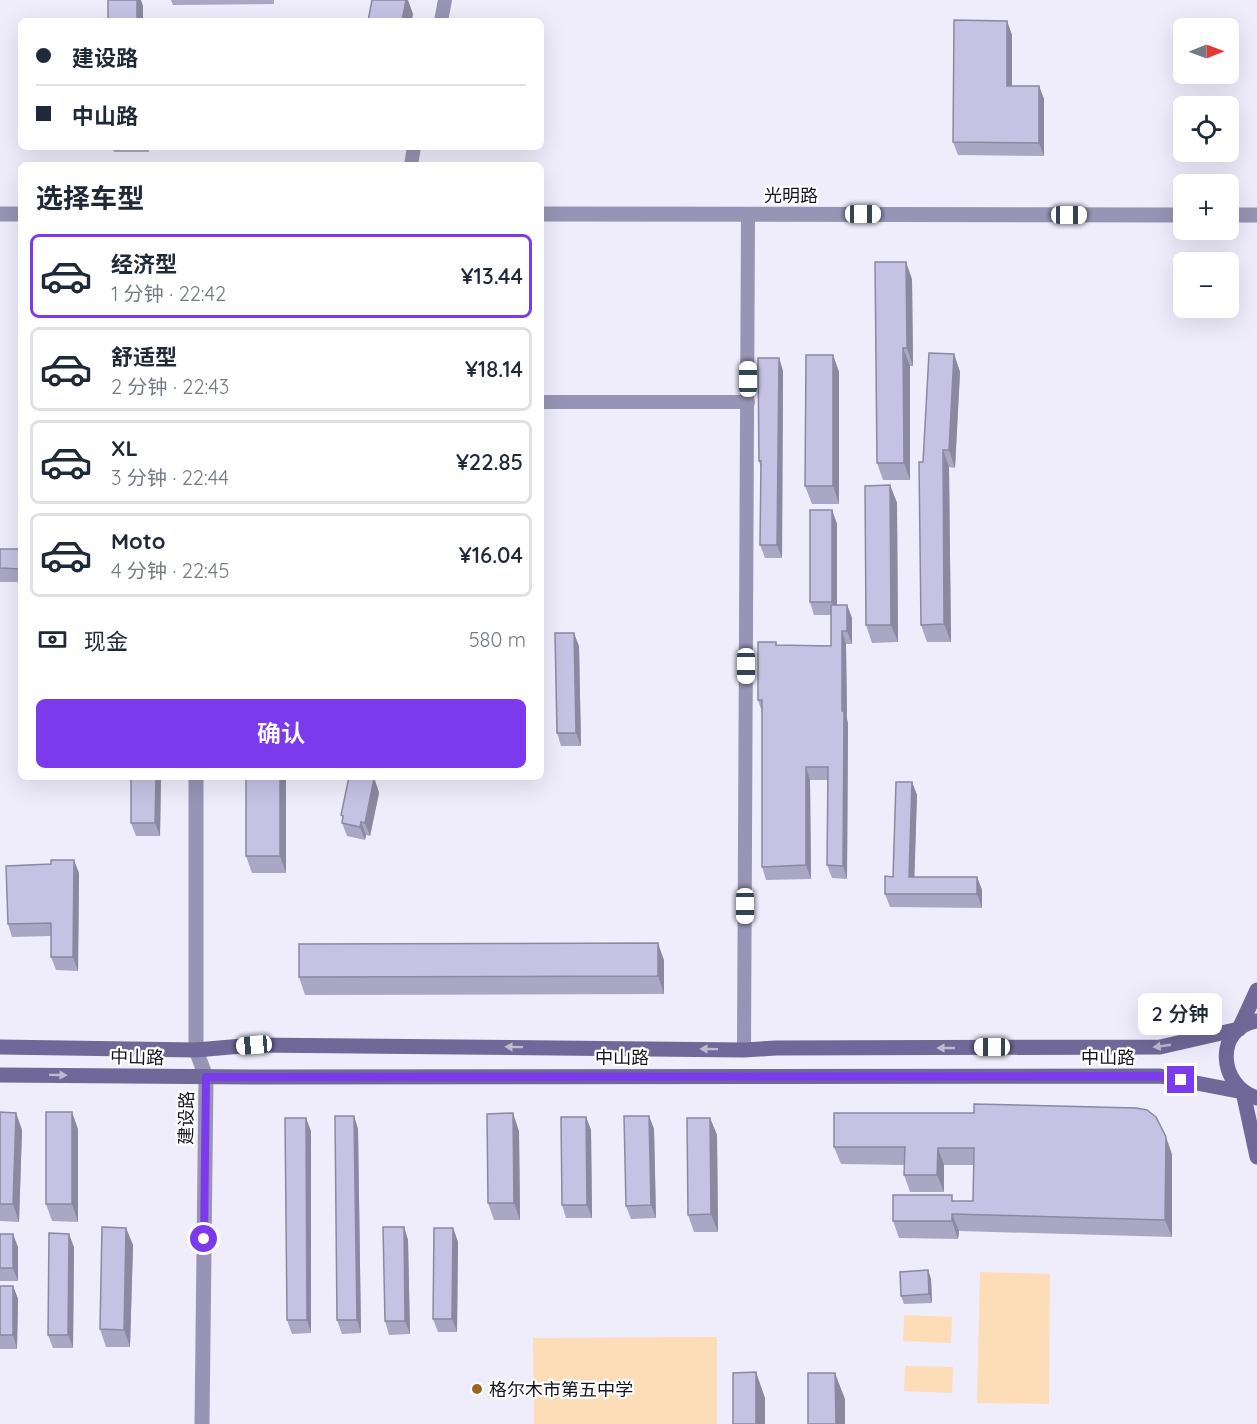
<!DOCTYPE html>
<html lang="zh">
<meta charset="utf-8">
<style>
:root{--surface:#fff;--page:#f2f2f3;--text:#1f2937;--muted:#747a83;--line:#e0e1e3;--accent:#7c3aed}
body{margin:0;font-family:Quicksand,"Noto Sans SC",sans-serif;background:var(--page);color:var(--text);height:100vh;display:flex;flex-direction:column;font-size:22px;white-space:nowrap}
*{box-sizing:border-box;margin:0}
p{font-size:20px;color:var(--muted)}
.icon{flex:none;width:33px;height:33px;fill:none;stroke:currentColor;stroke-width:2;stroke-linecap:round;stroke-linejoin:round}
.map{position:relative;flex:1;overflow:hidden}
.details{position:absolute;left:18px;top:162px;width:526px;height:618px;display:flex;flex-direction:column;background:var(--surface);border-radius:9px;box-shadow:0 6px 24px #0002}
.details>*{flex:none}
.hud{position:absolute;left:18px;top:18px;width:526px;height:132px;border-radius:9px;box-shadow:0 6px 24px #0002;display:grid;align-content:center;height:132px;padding:0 18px;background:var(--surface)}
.needle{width:39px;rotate:89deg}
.buttons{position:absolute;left:1173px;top:18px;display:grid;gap:12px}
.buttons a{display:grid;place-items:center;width:66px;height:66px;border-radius:9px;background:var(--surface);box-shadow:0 6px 24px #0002;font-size:30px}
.end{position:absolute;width:27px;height:27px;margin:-14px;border:8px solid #7c3aed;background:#fff;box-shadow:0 0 0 3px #fff}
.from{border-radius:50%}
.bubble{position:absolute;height:42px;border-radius:9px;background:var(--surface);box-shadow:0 6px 24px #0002;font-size:20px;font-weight:600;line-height:42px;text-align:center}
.car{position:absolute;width:18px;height:36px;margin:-18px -9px;border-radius:8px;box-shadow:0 0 4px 2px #0007;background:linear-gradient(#fff 24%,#345 0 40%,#fff 0 76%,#345 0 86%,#fff 0)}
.hud b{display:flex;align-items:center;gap:21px;height:57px;font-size:22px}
.hud b+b{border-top:2px solid var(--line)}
.hud i{width:15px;height:15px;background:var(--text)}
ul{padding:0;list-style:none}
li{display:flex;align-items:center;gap:18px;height:84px;margin:0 12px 9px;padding:0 6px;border:3px solid var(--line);border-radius:9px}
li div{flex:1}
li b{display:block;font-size:22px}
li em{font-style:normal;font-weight:600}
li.on{border-color:var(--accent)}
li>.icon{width:54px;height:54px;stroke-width:1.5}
h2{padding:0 18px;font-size:27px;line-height:72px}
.pay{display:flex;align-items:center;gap:15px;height:66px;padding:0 18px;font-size:22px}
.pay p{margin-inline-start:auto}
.primary-button{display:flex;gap:12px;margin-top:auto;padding:12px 18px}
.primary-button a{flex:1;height:69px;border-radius:9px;background:var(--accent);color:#fff;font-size:24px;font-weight:600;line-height:69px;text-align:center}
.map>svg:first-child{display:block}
</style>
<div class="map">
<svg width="1257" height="1424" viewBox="0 0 1257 1424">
<rect width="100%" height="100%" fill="#efedfc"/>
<g fill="#fddcb8">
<path d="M980 1272 1050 1274 1049 1404 977 1403Z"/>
<path d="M904 1315 952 1317 951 1343 903 1341Z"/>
<path d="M717 1337V1424H534L533 1338Z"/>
<path d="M905 1366 953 1367 952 1393 904 1391Z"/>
</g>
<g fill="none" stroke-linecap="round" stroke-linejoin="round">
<g stroke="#9894b5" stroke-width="14">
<path d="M441 21 445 0"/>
<path d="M411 165 414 147"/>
<path d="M542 402H748"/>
<path d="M744 1050 748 214"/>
</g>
<g stroke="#9894b5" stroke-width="15">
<path d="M0 214H21"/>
<path d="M542 214 1184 215"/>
<path d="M1228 215H1257"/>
<path d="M196 777V1050L206 1077 202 1424"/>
</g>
<g stroke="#6f6898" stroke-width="15">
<path d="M1257 1021C1214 1028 1218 1086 1257 1098"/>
<path d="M1239 1029 1257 990"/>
<path d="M0 1047 196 1050 254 1045 744 1050 776 1048 1160 1047 1239 1029"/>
<path d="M0 1075 254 1077 1160 1076 1243 1092 1257 1157"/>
</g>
</g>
<g fill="#aaa7c4">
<path d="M171 0H274V4L173 5Z"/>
<path d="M1007 21 1012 35V86H1039L1044 99V156L958 155 953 142Z"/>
<path d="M112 147H149V152H114Z"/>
<path d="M266 147H374L372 148 267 149Z"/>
<path d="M912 279 913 366H910V480H883L877 463Z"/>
<path d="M954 354 960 372 955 468 949 467 951 642H927L921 625 923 462Z"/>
<path d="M833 355 839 372V504H812L805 486Z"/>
<path d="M779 358 783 371 782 558H765L760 545 761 468 759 461Z"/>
<path d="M890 485 897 503 898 642 872 643 866 625Z"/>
<path d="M832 510 837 524V605H847L852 618V644H846L847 719 848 724 847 879 832 878 827 865 828 780H810L811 879 766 880 762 867V712L758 700 776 642 777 645 831 646V615H814L810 602Z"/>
<rect x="0" y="549" width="21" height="33"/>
<path d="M579 646 581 746H561L557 733Z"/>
<path d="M131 777H161L160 836H136L131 823Z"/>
<path d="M286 777V873H252L246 856Z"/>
<path d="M912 782 917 795 914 877H977L982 890V908L890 907 885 894 893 877Z"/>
<path d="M377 786 379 793 370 836 366 835 365 840 347 836 342 823 343 818 341 815Z"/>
<path d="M79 873 78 971 56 970 51 957V936L12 937 8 924Z"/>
<path d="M664 960V994L305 995 299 977Z"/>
<path d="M0 1112 16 1113 22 1130 19 1222 0 1221Z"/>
<path d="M834 1113 1172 1154V1237L959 1231 958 1239 899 1238 893 1221 954 1201H973L974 1165H944V1192H910L904 1175V1165L841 1164 834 1147Z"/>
<path d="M354 1116 358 1129 361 1333 342 1334 337 1320Z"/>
<path d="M649 1116 654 1129 656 1218 631 1219 626 1206Z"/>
<path d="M586 1117 591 1130 592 1218H566L562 1205Z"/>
<path d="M710 1118 717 1135 718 1232H694L688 1215Z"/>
<path d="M78 1129V1222L52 1221 46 1204Z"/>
<path d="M311 1131V1333L292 1334 287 1320Z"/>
<path d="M519 1131 520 1220H494L488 1203Z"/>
<path d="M404 1227 408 1240 410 1334 389 1335 385 1321Z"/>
<path d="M126 1228 133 1245 130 1347H106L100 1329Z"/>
<path d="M453 1228 458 1242 457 1332H438L433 1319Z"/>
<path d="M0 1234 18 1247V1281H0Z"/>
<path d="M74 1247 73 1348H53L48 1335Z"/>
<path d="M928 1270 931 1279 932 1303 904 1304 901 1296Z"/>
<path d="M0 1286H13L18 1299 17 1349H0Z"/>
</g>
<g fill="#8b88a0">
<path d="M137 0H141L143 6V21H137Z"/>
<path d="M406 0H408L413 14 412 21H402Z"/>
<path d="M1007 21 1012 35V99L1007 86Z"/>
<path d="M1039 86 1044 99V156L1039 143Z"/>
<path d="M906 262 912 279 913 366 907 348Z"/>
<path d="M903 348 910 366V480L904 463Z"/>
<path d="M954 354 960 372 955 468 949 450Z"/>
<path d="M833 355 839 372V504L833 486Z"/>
<path d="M779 358 783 371 782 558 777 545Z"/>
<path d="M943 450 949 467 951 642 944 624Z"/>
<path d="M890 485 897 503 898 642 891 625Z"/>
<path d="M832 510 837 524V615L832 602Z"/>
<path d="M847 605 852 618V644L847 631Z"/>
<path d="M842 631 846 644 847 719 848 724 847 879 843 866Z"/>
<path d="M574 633 579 646 581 746 576 733Z"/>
<path d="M806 767 810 780 811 879 806 865Z"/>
<path d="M156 777H161L160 836 155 823Z"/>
<path d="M280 777H286V873L280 856Z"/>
<path d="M371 777H374L379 793 370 836 365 823Z"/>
<path d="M912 782 917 795 914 890 909 877Z"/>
<path d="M361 822 366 835 365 840 360 827Z"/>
<path d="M74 860 79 873 78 971 73 957Z"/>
<path d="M977 877 982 890V908L977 894Z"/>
<path d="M658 943 664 960V994L658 976Z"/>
<path d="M72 1112 78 1129V1222L72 1204Z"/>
<path d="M16 1113 22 1130 19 1222 13 1204Z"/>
<path d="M513 1113 519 1131 520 1220 514 1203Z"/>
<path d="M354 1116 358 1129 361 1333 357 1320Z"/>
<path d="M649 1116 654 1129 656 1218 651 1205Z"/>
<path d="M586 1117 591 1130 592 1218 587 1205Z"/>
<path d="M306 1118 311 1131V1333L307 1320Z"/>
<path d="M710 1118 717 1135 718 1232 711 1214Z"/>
<path d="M1166 1137 1172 1154V1237L1165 1220Z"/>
<path d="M938 1148 944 1165V1192L937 1175Z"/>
<path d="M952 1214 959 1231 958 1239 952 1221Z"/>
<path d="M404 1227 408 1240 410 1334 405 1321Z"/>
<path d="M126 1228 133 1245 130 1347 124 1330Z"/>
<path d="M453 1228 458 1242 457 1332 452 1319Z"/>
<path d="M13 1234 18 1247V1281L13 1268Z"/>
<path d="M69 1234 74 1247 73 1348 68 1335Z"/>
<path d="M928 1270 931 1279 932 1303 929 1294Z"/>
<path d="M13 1286 18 1299 17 1349 13 1335Z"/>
<path d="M756 1372 765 1398V1424H756Z"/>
<path d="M835 1373 845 1399V1424H836Z"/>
</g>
<g fill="#c6c2e4" stroke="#8b88a0" stroke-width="1.5">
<rect x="108" y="0" width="29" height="21"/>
<path d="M372 0H406L402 21H368Z"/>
<path d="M954 20 1007 21V86H1039V143L953 142Z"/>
<path d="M875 262H906L907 348H903L904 463H877Z"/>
<path d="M929 353 954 354 949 450H943L944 624 921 625 919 462H923Z"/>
<path d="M806 355H833V486H805Z"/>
<path d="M758 358H779L777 545H760L761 461H759Z"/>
<path d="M890 485 891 625H866L865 486Z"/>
<rect x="810" y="510" width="22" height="92"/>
<path d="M0 549H21V569L0 568Z"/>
<path d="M831 605H847V631H842V711H844L843 866 827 865 828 767H806V865L762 867V700H758V642H776V645L831 646Z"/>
<path d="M555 633H574L576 733H557Z"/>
<path d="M131 777H156L155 823H131Z"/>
<rect x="246" y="777" width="34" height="79"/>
<path d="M349 777H371V779H374L365 823 361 822 360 827 342 823 343 816 341 815Z"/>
<path d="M896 782H912L909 877H977V894H885V876L893 877Z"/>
<path d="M51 860H74L73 957H51V923L8 924 6 866 51 864Z"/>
<path d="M658 943V976L299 977V944Z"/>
<path d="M974 1104 1136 1108 1147 1110 1156 1117 1166 1137 1165 1220 952 1214V1221H893V1195H952V1201H973L974 1148H938L937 1175H904L905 1147H834V1113H974Z"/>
<path d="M0 1112 16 1113 13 1204H0Z"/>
<rect x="46" y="1112" width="26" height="92"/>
<path d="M513 1113 514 1203H488L487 1114Z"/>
<path d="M335 1116H354L357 1320H337Z"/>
<path d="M624 1116H649L651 1205 626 1206Z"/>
<path d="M561 1117H586L587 1205H562Z"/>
<path d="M285 1118H306L307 1320H287Z"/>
<path d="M687 1118H710L711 1214 688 1215Z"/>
<path d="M102 1227 126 1228 124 1330 100 1329Z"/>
<path d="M383 1227H404L405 1321H385Z"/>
<path d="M434 1228H453L452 1319H433Z"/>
<path d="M49 1233 69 1234 68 1335H48Z"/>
<rect x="0" y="1234" width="13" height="34"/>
<path d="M928 1270 929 1294 901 1296 900 1272Z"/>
<rect x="0" y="1286" width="13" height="49"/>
<path d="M756 1372V1424H733V1373Z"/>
<path d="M808 1373H835L836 1424H808Z"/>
</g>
<defs><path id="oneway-solid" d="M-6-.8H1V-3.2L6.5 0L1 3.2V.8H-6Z" transform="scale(1.5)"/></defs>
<g fill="#bebbd1">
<use href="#oneway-solid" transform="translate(1162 1046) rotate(172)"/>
<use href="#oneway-solid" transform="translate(514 1047) rotate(-179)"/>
<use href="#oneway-solid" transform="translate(946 1048) rotate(180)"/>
<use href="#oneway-solid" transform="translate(709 1049) rotate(-179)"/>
<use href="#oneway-solid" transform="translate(58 1075) rotate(1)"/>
</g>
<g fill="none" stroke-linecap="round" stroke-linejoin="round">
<path stroke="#7c3aed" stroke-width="8" d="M204 1239 206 1077 1160 1076 1181 1080"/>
</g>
<circle fill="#9b651e" stroke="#fff" stroke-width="2" cx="477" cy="1389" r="6"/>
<g text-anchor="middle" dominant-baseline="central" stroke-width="4.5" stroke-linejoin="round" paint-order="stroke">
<g font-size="18" fill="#15131f" stroke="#fff">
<text x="791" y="195">光明路</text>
<text transform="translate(137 1057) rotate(1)">中山路</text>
<text x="622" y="1057">中山路</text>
<text x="1108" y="1057">中山路</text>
<text transform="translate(186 1118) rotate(-89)">建设路</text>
</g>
<g font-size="18" fill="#15131f" stroke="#fff" text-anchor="start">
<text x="489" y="1389">格尔木市第五中学</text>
</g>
</g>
</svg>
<div class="buttons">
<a><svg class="needle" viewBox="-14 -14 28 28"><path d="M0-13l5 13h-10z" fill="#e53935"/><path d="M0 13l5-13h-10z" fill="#747a83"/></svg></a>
<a><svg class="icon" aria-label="locate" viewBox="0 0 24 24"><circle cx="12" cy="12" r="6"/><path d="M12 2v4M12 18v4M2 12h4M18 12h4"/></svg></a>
<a>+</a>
<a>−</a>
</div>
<i class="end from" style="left:204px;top:1239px"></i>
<i class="end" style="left:1181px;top:1080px"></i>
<div class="bubble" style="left:1138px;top:993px;width:84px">2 分钟</div>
<i class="car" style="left:863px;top:214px;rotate:90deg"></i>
<i class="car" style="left:1069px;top:215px;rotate:90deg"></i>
<i class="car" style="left:748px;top:379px;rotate:0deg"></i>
<i class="car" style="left:746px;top:666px;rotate:180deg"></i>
<i class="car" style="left:745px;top:906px;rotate:180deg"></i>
<i class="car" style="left:254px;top:1045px;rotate:265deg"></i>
<i class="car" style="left:992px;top:1047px;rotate:270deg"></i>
<div class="hud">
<b><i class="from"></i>建设路</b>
<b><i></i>中山路</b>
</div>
<section class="details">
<h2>选择车型</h2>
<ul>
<li class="on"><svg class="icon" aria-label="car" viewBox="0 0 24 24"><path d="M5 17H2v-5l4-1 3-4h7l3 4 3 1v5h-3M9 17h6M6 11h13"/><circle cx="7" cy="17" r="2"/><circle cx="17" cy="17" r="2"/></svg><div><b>经济型</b><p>1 分钟 · 22:42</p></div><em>¥13.44</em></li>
<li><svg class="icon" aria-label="car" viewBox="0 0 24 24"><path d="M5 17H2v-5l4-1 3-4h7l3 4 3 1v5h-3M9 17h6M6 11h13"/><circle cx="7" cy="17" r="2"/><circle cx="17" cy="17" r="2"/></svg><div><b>舒适型</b><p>2 分钟 · 22:43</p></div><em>¥18.14</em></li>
<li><svg class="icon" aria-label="car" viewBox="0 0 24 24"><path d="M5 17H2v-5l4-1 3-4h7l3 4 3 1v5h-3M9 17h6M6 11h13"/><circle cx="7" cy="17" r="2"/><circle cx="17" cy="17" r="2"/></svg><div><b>XL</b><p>3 分钟 · 22:44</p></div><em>¥22.85</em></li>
<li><svg class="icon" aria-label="car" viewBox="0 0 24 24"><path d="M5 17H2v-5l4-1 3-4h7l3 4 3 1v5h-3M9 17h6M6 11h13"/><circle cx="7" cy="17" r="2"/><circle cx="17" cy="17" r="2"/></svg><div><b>Moto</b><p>4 分钟 · 22:45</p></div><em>¥16.04</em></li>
</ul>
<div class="pay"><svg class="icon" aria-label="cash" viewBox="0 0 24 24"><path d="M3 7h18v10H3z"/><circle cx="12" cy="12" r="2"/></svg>现金<p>580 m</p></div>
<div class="primary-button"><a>确认</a></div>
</section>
</div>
